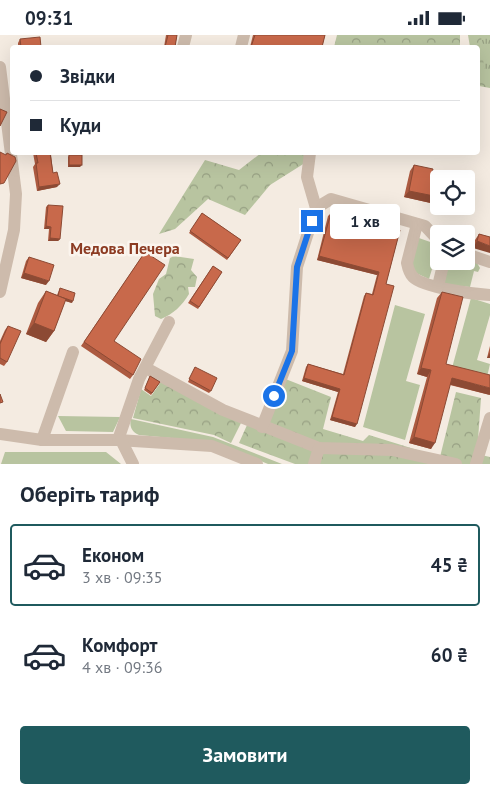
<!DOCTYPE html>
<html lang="uk">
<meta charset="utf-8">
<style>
:root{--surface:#fff;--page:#f6f6f7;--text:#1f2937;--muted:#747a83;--line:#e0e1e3;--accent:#1f5a5e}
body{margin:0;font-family:"PT Sans",sans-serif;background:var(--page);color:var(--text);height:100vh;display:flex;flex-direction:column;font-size:19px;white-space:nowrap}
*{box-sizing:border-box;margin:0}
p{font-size:16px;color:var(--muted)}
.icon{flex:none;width:28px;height:28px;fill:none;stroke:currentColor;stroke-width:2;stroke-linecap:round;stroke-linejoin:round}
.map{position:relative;height:429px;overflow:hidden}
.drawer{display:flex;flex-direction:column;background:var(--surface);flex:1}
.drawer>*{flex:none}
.hud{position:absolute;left:10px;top:10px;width:470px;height:110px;border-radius:5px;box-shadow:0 5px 20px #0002;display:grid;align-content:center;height:110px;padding:0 20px;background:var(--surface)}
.buttons{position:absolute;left:430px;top:135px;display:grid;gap:10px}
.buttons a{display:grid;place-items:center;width:45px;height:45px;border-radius:5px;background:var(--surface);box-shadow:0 5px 20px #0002;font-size:25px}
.end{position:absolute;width:22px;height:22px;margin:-11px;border:6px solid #1a73e8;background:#fff;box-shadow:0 0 0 2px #fff}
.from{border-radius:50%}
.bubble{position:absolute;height:35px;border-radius:5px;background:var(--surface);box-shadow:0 5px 20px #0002;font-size:16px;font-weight:700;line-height:35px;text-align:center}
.hud b{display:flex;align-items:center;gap:18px;height:48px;font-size:19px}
.hud b+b{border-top:1px solid var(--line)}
.hud i{width:12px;height:12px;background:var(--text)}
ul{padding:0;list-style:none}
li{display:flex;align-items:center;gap:15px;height:82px;margin:0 10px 8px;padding:0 10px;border:2px solid transparent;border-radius:5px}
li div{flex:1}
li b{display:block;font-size:19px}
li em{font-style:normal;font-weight:700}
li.current{border-color:var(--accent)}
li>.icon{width:45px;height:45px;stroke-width:1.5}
h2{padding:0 20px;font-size:22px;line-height:60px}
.primary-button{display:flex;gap:10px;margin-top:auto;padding:10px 20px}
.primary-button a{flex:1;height:58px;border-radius:5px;background:var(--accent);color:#fff;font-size:20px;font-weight:700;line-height:58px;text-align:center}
.status{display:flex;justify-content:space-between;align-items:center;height:35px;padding:0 25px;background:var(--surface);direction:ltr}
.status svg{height:14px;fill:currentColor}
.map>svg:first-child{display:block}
</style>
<div class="status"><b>09:31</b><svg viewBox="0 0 49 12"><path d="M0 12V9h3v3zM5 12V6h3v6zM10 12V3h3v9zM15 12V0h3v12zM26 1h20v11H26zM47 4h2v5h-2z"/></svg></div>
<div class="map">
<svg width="490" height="429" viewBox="0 0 490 429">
<defs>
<pattern id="forest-crowns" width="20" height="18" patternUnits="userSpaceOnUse" patternTransform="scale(1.25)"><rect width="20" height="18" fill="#b8c4a0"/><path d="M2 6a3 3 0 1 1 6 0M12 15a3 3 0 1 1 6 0" fill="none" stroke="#97a083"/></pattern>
<pattern id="park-tufts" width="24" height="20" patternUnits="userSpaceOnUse" patternTransform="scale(1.25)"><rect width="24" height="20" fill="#b8c4a0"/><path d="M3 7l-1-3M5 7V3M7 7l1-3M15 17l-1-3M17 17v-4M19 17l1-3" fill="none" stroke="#97a083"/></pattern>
</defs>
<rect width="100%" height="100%" fill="#f4ebe1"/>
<g fill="#b8c4a0">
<path d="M416 202 436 209V221L429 244 409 235Z"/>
<path d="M466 224 477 228 480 233 478 237 474 236 470 252 439 249V226H466Z"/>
<path d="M471 263 490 269V280L477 325 490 329 487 342 452 333Z"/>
<path d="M395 270 425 279 406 346 420 350 405 405 363 392Z"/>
<path d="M58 381 120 382 113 397 66 396Z"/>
<path d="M131 384 213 402 282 429H268L214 407 139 400C132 397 129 391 131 384Z"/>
<path d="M5 417H106L121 429H1Z"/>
</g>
<g fill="url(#forest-crowns)">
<path d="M337 0H460V12H334Z"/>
<path d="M468 0H490V53L479 51 478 12H470Z"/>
<path d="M261 118H314L308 126 270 150 245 180 208 164 175 194 159 199 205 125 239 135Z"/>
<path d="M174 221 194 224 191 235 197 242 195 252H188L189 259C182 271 173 279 161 284L155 281 153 259 159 244 166 239 170 223Z"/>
<path d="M283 343 331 362 323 394 363 406 369 400 440 422 456 357 481 363 477 419 490 422V429H295L239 408 247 390 262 396Z"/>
<path d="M161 347 241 388 231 408 214 400 133 383 141 354 151 361Z"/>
</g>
<path fill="url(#park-tufts)" d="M481 0H490V45L485 44Z"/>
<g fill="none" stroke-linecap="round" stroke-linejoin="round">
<g stroke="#cdbbac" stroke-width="12">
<path d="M183 12 186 0"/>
<path d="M241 12 244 0"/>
<path d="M0 32 16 159 14 195 0 257"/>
<path d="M310 118 307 142 316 173"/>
<path d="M417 189 407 228C408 233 409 238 413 242 424 253 474 259 490 260"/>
<path d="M466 219 490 227"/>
<path d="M438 251 444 226"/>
<path d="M146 333 223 375 319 413 392 415 456 429"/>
<path d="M262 392 292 316 297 232 316 173 331 164 425 191 439 206"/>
<path d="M0 399 42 405H118L212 411 257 429"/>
<path d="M42 405 73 317"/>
<path d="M118 405 139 344 169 287"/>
<path d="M121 405 133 429"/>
<path d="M314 429 319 413"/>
<path d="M476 429 490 383"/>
</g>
</g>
<g fill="#ac5a40">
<path d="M166 0H177L175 12H164Z"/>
<path d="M253 0H325L322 12H250Z"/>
<path d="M20 4 41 12H18V8Z"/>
<path d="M33 118H52L51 119 53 138 57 152 37 156 33 132 35 129Z"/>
<path d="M69 120 80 132H68V122Z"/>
<path d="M414 130 432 138 439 144V163L435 169 404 162 410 136Z"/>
<path d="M48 170 60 204 58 206H48L49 194H44L46 172Z"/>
<path d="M202 178 241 205 227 225 189 198Z"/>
<path d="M331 178 400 195 386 249 355 392 330 385 338 357 302 346 306 332 308 329 343 339 364 261 366 258 372 259 377 240 317 225 328 181Z"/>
<path d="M479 199 490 202 473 213 475 205Z"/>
<path d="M145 217 114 306 133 340 130 344 81 311Z"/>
<path d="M29 222 46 250 21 243 26 226Z"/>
<path d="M213 231 222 237 198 274 188 268Z"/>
<path d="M60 253 72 268 65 266 54 296 46 307 26 299 38 268 46 256 57 260Z"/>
<path d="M442 257 446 329 490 360 450 350 431 414 409 408 427 342 417 339 437 263Z"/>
<path d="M8 291 7 327 4 331 0 329V306L5 295Z"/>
<path d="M490 311V323H487Z"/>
<path d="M195 332 211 356 209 358 188 347Z"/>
<path d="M150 341 160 347 151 360 144 355Z"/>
</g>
<g fill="#8c4a34">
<path d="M69 130H82L80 132H68Z"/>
<path d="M60 149 57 152 37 156 39 152Z"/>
<path d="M409 156 439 162V163L435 169 404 162Z"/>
<path d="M46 191 51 192 49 194H44Z"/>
<path d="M50 203 60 204 58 206H48Z"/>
<path d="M477 206 490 211V218L473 213Z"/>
<path d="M319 221 379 237 377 240 317 225Z"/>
<path d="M24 238 49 246 46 250 21 243Z"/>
<path d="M58 261 73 266 72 268 56 263Z"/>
<path d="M34 288 54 296 46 307 26 299Z"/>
<path d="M490 318V323H487Z"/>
<path d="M421 333 431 335 427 342 417 339Z"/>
<path d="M304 343 340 354 338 357 302 346Z"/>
<path d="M452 343 490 353V360L448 349Z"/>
<path d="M332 382 357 389 355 392 330 385Z"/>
<path d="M414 402 435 408 431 414 409 408Z"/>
</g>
<g fill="#c8694b" stroke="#8c4a34">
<path d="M168 0H177L175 12H165Z"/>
<path d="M255 0H325L322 12H251Z"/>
<path d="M40 2 41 12H21L20 4Z"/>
<path d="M0 74 7 77 0 91Z"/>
<path d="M0 117 6 120 7 118 15 122 16 126 4 148 0 149Z"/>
<path d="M36 118H50L53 138 57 137 60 149 39 152 36 128H38Z"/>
<rect x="69" y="120" width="13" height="10"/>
<path d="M414 130 433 134 432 138 444 141 443 144H439V162L409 156Z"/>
<path d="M48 170 63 171 60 204 50 203 51 192 46 191Z"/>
<path d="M202 178 241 205 228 223 190 196Z"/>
<path d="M331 178 400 195 386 249 394 251 357 389 332 382 340 354 304 343 308 329 344 340 366 258 373 260 379 237 319 221Z"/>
<path d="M479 199 490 202V211L477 206Z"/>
<path d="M145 217 165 230 114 306 141 324 133 340 84 307Z"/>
<path d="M29 222 54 230 49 246 24 238Z"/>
<path d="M213 231 222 237 199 272 190 266Z"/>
<path d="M60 253 75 258 73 266 58 261Z"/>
<path d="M46 256 66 264 54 296 34 288Z"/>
<path d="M442 257 463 262 446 329 490 340V353L452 343 435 408 414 402 431 335 421 333Z"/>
<path d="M8 291 21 296 7 327 0 323V309Z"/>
<path d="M195 332 217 343 211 356 189 344Z"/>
<path d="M150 341 160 347 152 358 145 353Z"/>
<path d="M0 359 3 367 0 368Z"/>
</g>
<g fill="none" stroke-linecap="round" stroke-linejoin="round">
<path stroke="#1a73e8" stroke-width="6" d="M274 361 292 316 297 232 312 186"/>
</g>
<g text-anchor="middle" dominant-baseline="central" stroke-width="5" stroke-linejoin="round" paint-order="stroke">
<g font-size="16" font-weight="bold" fill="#8c3b22" stroke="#fbf5ee">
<text x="125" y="213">Медова Печера</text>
</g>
</g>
</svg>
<div class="buttons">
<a><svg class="icon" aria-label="locate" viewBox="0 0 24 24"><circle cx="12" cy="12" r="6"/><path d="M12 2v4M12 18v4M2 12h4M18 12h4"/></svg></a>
<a><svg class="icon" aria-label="layers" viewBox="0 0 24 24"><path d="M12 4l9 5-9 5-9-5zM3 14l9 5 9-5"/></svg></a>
</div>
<i class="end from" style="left:274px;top:361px"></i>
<i class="end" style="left:312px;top:186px"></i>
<div class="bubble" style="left:330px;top:169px;width:70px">1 хв</div>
<div class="hud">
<b><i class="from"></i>Звідки</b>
<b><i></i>Куди</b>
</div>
</div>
<section class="drawer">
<h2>Оберіть тариф</h2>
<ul>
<li class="current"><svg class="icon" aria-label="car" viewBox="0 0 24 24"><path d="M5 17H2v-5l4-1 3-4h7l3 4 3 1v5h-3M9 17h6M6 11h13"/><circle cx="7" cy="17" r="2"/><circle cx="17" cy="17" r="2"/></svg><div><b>Економ</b><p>3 хв · 09:35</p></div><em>45 ₴</em></li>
<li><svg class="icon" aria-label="car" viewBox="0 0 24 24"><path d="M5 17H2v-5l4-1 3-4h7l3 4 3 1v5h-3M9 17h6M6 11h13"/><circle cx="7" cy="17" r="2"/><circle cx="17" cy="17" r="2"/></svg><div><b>Комфорт</b><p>4 хв · 09:36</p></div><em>60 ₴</em></li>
</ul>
<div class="primary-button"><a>Замовити</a></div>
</section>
